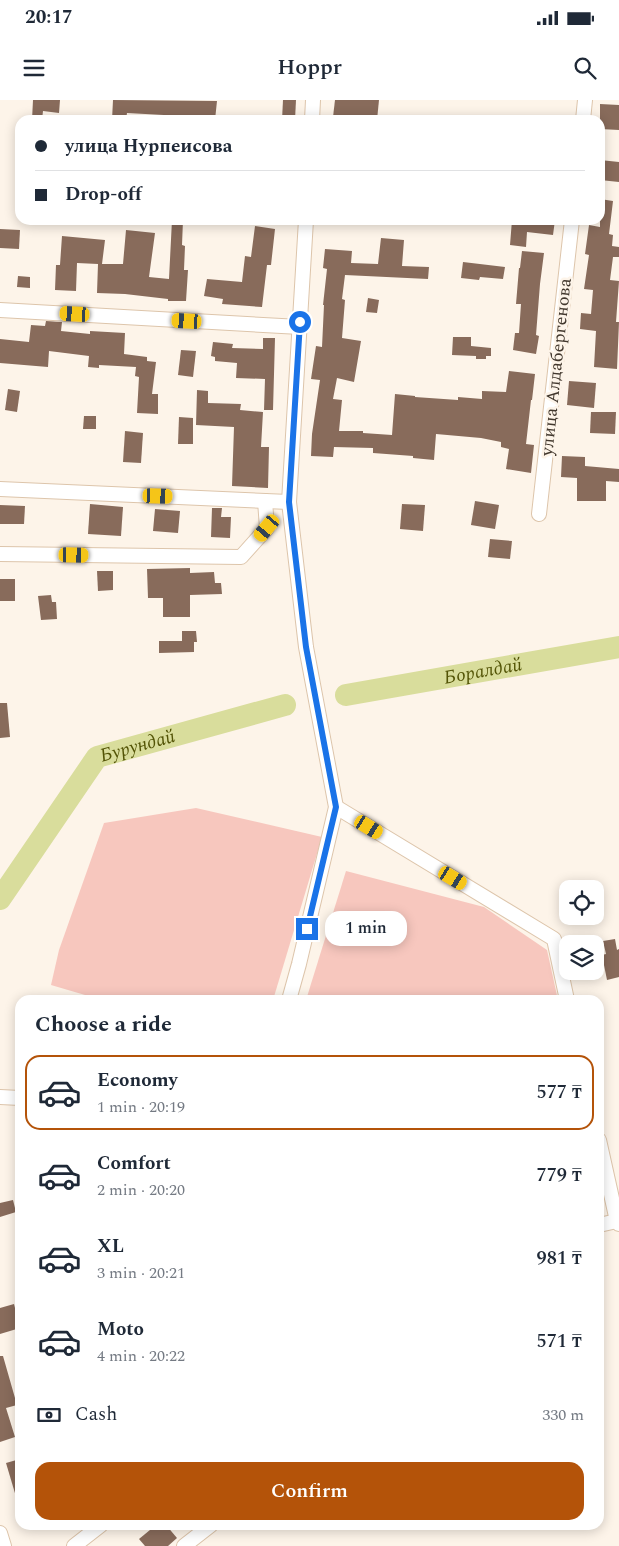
<!DOCTYPE html>
<meta charset="utf-8">
<style>
:root{--surface:#fff;--page:#f6f6f7;--text:#1f2937;--muted:#747a83;--line:#e0e1e3;--accent:#b45309}
body{margin:0;font-family:Spectral,serif;background:var(--page);color:var(--text);height:100vh;display:flex;flex-direction:column;font-size:19px;white-space:nowrap}
*{box-sizing:border-box;margin:0}
p{font-size:16px;color:var(--muted)}
.icon{flex:none;width:28px;height:28px;fill:none;stroke:currentColor;stroke-width:2;stroke-linecap:round;stroke-linejoin:round}
.map{position:relative;flex:1;overflow:hidden}
.details{position:absolute;left:15px;top:895px;width:589px;height:535px;display:flex;flex-direction:column;background:var(--surface);border-radius:15px;box-shadow:0 2px 12px #0003}
.details>*{flex:none}
.hud{position:absolute;left:15px;top:15px;width:590px;height:110px;border-radius:15px;box-shadow:0 2px 12px #0003;display:grid;align-content:center;height:110px;padding:0 20px;background:var(--surface)}
.tools{position:absolute;left:559px;top:780px;display:grid;gap:10px}
.tools a{display:grid;place-items:center;width:45px;height:45px;border-radius:10px;background:var(--surface);box-shadow:0 2px 12px #0003;font-size:25px}
.end{position:absolute;width:22px;height:22px;margin:-11px;border:6px solid #1a73e8;background:#fff;box-shadow:0 0 0 2px #fff}
.from{border-radius:50%}
.bubble{position:absolute;height:35px;border-radius:15px;background:var(--surface);box-shadow:0 2px 12px #0003;font-size:16px;font-weight:600;line-height:35px;text-align:center}
.car{position:absolute;width:15px;height:30px;margin:-15px -8px;border-radius:6px;box-shadow:0 0 4px 1px #0007;background:linear-gradient(#f5c518 24%,#345 0 40%,#f5c518 0 76%,#345 0 86%,#f5c518 0)}
.hud b{display:flex;align-items:center;gap:18px;height:48px;font-size:19px}
.hud b+b{border-top:1px solid var(--line)}
.hud i{width:12px;height:12px;background:var(--text)}
ul{padding:0;list-style:none}
li{display:flex;align-items:center;gap:15px;height:75px;margin:0 10px 8px;padding:0 10px;border:2px solid transparent;border-radius:15px}
li div{flex:1}
li b{display:block;font-size:19px}
li em{font-style:normal;font-weight:600}
li.selected{border-color:var(--accent)}
li>.icon{width:45px;height:45px;stroke-width:1.5}
h2{padding:0 20px;font-size:22px;line-height:60px}
.pay{display:flex;align-items:center;gap:12px;height:55px;padding:0 20px;font-size:19px}
.pay p{margin-inline-start:auto}
.primary-button{display:flex;gap:10px;margin-top:auto;padding:10px 20px}
.primary-button a{flex:1;height:58px;border-radius:15px;background:var(--accent);color:#fff;font-size:20px;font-weight:600;line-height:58px;text-align:center}
.status{display:flex;justify-content:space-between;align-items:center;height:35px;padding:0 25px;background:var(--surface);direction:ltr}
.status svg{height:14px;fill:currentColor}
header{display:flex;justify-content:space-between;align-items:center;height:65px;padding:0 20px;background:var(--surface);font-size:22px;font-weight:600}
.map>svg:first-child{display:block}
</style>
<div class="status"><b>20:17</b><svg viewBox="0 0 49 12"><path d="M0 12V9h3v3zM5 12V6h3v6zM10 12V3h3v9zM15 12V0h3v12zM26 1h20v11H26zM47 4h2v5h-2z"/></svg></div>
<header><svg class="icon" aria-label="menu" viewBox="0 0 24 24"><path d="M4 6h16M4 12h16M4 18h16"/></svg>Hoppr<svg class="icon" aria-label="search" viewBox="0 0 24 24"><circle cx="10" cy="10" r="6"/><path d="M15 15l6 6"/></svg></header>
<div class="map">
<svg width="619" height="1446" viewBox="0 0 619 1446">
<rect width="100%" height="100%" fill="#fdf4e9"/>
<g fill="#f7c7be">
<path d="M196 708 322 737 273 900H102L51 885 59 850 104 723Z"/>
<path d="M346 771 484 807 547 850 558 900H306Z"/>
</g>
<g fill="none" stroke-linecap="round" stroke-linejoin="round">
<g stroke="#d9dd9c" stroke-width="22">
<path id="s1" d="M346 595 619 547"/>
<path id="s2" d="M0 799 97 657 285 605"/>
</g>
</g>
<g fill="#886b5b">
<path d="M33 0H60L59 13 43 11 42 20H32Z"/>
<path d="M113 0 217 1 215 20H182V16L127 13 126 20H112Z"/>
<path d="M283 0H296L295 20H282Z"/>
<path d="M335 0H379L377 20 333 17Z"/>
<path d="M600 4 619 5V30L600 29Z"/>
<path d="M600 60 619 62V82L600 80Z"/>
<path d="M600 99 613 101 609 134 613 135 612 146 619 147V157H613L610 180 619 181 616 222H619L617 269 594 267 596 231 580 229 581 213 591 214 593 190 584 189 589 155 585 154 589 125 600 127Z"/>
<path d="M172 120H183L182 145 185 146 184 170H188L186 201H168V199L125 194 97 193 98 164 77 163 76 191 55 190 56 165H60L62 136 105 140 102 164H123L126 130 155 133 149 177 169 179Z"/>
<path d="M512 120H555L553 135 527 132 526 147 510 145Z"/>
<path d="M255 126 275 129 271 165H267L262 207 222 204 223 199 204 196 207 179 242 182 245 156 251 157Z"/>
<path d="M0 129 20 130 19 149 0 148Z"/>
<path d="M381 138 404 140 402 166 429 167 428 179 345 175 342 199 345 200 342 238 361 241 354 282 337 278 333 299 342 300 339 331H363V333L392 335 395 294 415 296V297L458 300V297L482 299V291L506 292 509 271 535 274 532 300H531L526 344 534 345 531 373 506 369 509 349 501 347V342L481 338 436 334 434 360 413 358V356L373 353V348L334 347 333 357 311 356 312 334 320 280 311 279 316 246 322 247 324 205H323L327 169 323 168 325 149 352 151 351 163 378 164Z"/>
<path d="M522 151 544 153 540 184 536 235 539 236 536 254 513 250 515 233H519L521 204H516L519 168H520Z"/>
<path d="M463 162 505 167 503 179 480 177 479 180 461 178Z"/>
<path d="M18 176 30 177V188L17 187Z"/>
<path d="M368 198 379 200 377 213 366 212Z"/>
<path d="M46 221 62 222 61 231 90 234V231L125 233 124 254 147 257V261L156 262 152 294H158V314L137 313 139 277 135 276 136 267 99 265V268L88 267 89 256 49 251 48 267 0 263V239L29 242 31 225 45 226Z"/>
<path d="M453 237H471V246L491 248V256H486V259H476V256L452 255Z"/>
<path d="M263 238H275L273 310H264L265 279 236 278 237 263 215 261V257L211 256 213 242 233 244 232 248 263 249Z"/>
<path d="M181 250 196 251 193 277 178 275Z"/>
<path d="M569 281 596 283 594 308 567 305Z"/>
<path d="M8 289 20 291 17 312 5 310Z"/>
<path d="M197 290 208 291V303L241 304 240 310 263 312 261 347H269L268 388 232 386 234 327 196 325Z"/>
<path d="M591 312H616L615 334 590 333Z"/>
<path d="M84 316H96V329H83Z"/>
<path d="M179 317 193 318V344H178Z"/>
<path d="M125 331 143 333 141 363 123 362Z"/>
<path d="M562 356 585 357V366L619 369V382L606 381V401H577V378L561 377Z"/>
<path d="M475 401 499 405 495 429 471 425Z"/>
<path d="M90 404 123 407 121 436 88 434Z"/>
<path d="M402 404 425 405 423 431 400 429Z"/>
<path d="M0 405 25 406 24 424H0Z"/>
<path d="M212 408H222L221 417H231L230 438 211 437Z"/>
<path d="M155 409 180 411 178 433 153 431Z"/>
<path d="M490 439 512 441 510 459 488 457Z"/>
<path d="M190 468V473L214 472 215 483H221L222 494 190 495V517H163V498H148L147 469Z"/>
<path d="M97 471H113V490L98 491Z"/>
<rect x="0" y="479" width="15" height="22"/>
<path d="M51 495 52 502H56L57 519 41 520 38 496Z"/>
<path d="M182 531H196L197 542H194V552L159 553V541H182Z"/>
<path d="M0 603H7L10 637 0 638Z"/>
<path d="M615 839 617 850 619 849V877L607 880 602 855 606 854 603 841Z"/>
<path d="M13 1100 16 1112 0 1117V1103Z"/>
<path d="M14 1204 20 1228 0 1234V1208Z"/>
<path d="M0 1256H3L17 1305 6 1308 15 1337 0 1342Z"/>
<path d="M20 1359V1400H17L6 1363Z"/>
<path d="M156 1425H166L177 1438 168 1446H145L139 1439Z"/>
</g>
<g fill="none" stroke-linecap="round" stroke-linejoin="round">
<defs>
<g id="street">
<path d="M312 20 313 0"/>
<path d="M583 20 585 0"/>
<path d="M0 210 300 227"/>
<path d="M0 389 289 402"/>
<path d="M539 414 572 120"/>
<path d="M0 454 241 457 267 428 265 401"/>
<path d="M336 707 554 839 567 900"/>
<path d="M289 900 299 864 336 707 306 547 289 402 306 120"/>
<path d="M0 997 20 998"/>
<path d="M599 1040 617 1121 619 1124"/>
<path d="M599 1125 617 1121"/>
<path d="M0 1433 4 1446"/>
<path d="M74 1446 101 1425"/>
<path d="M184 1446 211 1425"/>
</g>
</defs>
<use href="#street" stroke="#ddc5ab" stroke-width="16"/>
<use href="#street" stroke="#fff" stroke-width="14"/>
</g>
<g fill="none" stroke-linecap="round" stroke-linejoin="round">
<path stroke="#1a73e8" stroke-width="6" d="M300 222 289 402 306 547 336 707 307 829"/>
</g>
<g text-anchor="middle" dominant-baseline="central" stroke-width="5" stroke-linejoin="round" paint-order="stroke">
<g font-size="18" fill="#42382e" stroke="#fdf4e9">
<text transform="translate(556 267) rotate(-84)">улица Алдабергенова</text>
</g>
<g font-size="19" font-style="italic" fill="#535406" stroke="#fdf4e9">
<text stroke="none"><textPath href="#s1" startOffset="139">Боралдай</textPath></text>
<text stroke="none"><textPath href="#s2" startOffset="214">Бурундай</textPath></text>
</g>
</g>
</svg>
<div class="tools">
<a><svg class="icon" aria-label="locate" viewBox="0 0 24 24"><circle cx="12" cy="12" r="6"/><path d="M12 2v4M12 18v4M2 12h4M18 12h4"/></svg></a>
<a><svg class="icon" aria-label="layers" viewBox="0 0 24 24"><path d="M12 4l9 5-9 5-9-5zM3 14l9 5 9-5"/></svg></a>
</div>
<i class="end from" style="left:300px;top:222px"></i>
<i class="end" style="left:307px;top:829px"></i>
<div class="bubble" style="left:325px;top:811px;width:82px">1 min</div>
<i class="car" style="left:75px;top:214px;rotate:273deg"></i>
<i class="car" style="left:187px;top:221px;rotate:273deg"></i>
<i class="car" style="left:158px;top:396px;rotate:92deg"></i>
<i class="car" style="left:267px;top:428px;rotate:220deg"></i>
<i class="car" style="left:74px;top:455px;rotate:91deg"></i>
<i class="car" style="left:369px;top:727px;rotate:121deg"></i>
<i class="car" style="left:453px;top:778px;rotate:121deg"></i>
<div class="hud">
<b><i class="from"></i>улица Нурпеисова</b>
<b><i></i>Drop-off</b>
</div>
<section class="details">
<h2>Choose a ride</h2>
<ul>
<li class="selected"><svg class="icon" aria-label="car" viewBox="0 0 24 24"><path d="M5 17H2v-5l4-1 3-4h7l3 4 3 1v5h-3M9 17h6M6 11h13"/><circle cx="7" cy="17" r="2"/><circle cx="17" cy="17" r="2"/></svg><div><b>Economy</b><p>1 min · 20:19</p></div><em>577 ₸</em></li>
<li><svg class="icon" aria-label="car" viewBox="0 0 24 24"><path d="M5 17H2v-5l4-1 3-4h7l3 4 3 1v5h-3M9 17h6M6 11h13"/><circle cx="7" cy="17" r="2"/><circle cx="17" cy="17" r="2"/></svg><div><b>Comfort</b><p>2 min · 20:20</p></div><em>779 ₸</em></li>
<li><svg class="icon" aria-label="car" viewBox="0 0 24 24"><path d="M5 17H2v-5l4-1 3-4h7l3 4 3 1v5h-3M9 17h6M6 11h13"/><circle cx="7" cy="17" r="2"/><circle cx="17" cy="17" r="2"/></svg><div><b>XL</b><p>3 min · 20:21</p></div><em>981 ₸</em></li>
<li><svg class="icon" aria-label="car" viewBox="0 0 24 24"><path d="M5 17H2v-5l4-1 3-4h7l3 4 3 1v5h-3M9 17h6M6 11h13"/><circle cx="7" cy="17" r="2"/><circle cx="17" cy="17" r="2"/></svg><div><b>Moto</b><p>4 min · 20:22</p></div><em>571 ₸</em></li>
</ul>
<div class="pay"><svg class="icon" aria-label="cash" viewBox="0 0 24 24"><path d="M3 7h18v10H3z"/><circle cx="12" cy="12" r="2"/></svg>Cash<p>330 m</p></div>
<div class="primary-button"><a>Confirm</a></div>
</section>
</div>
